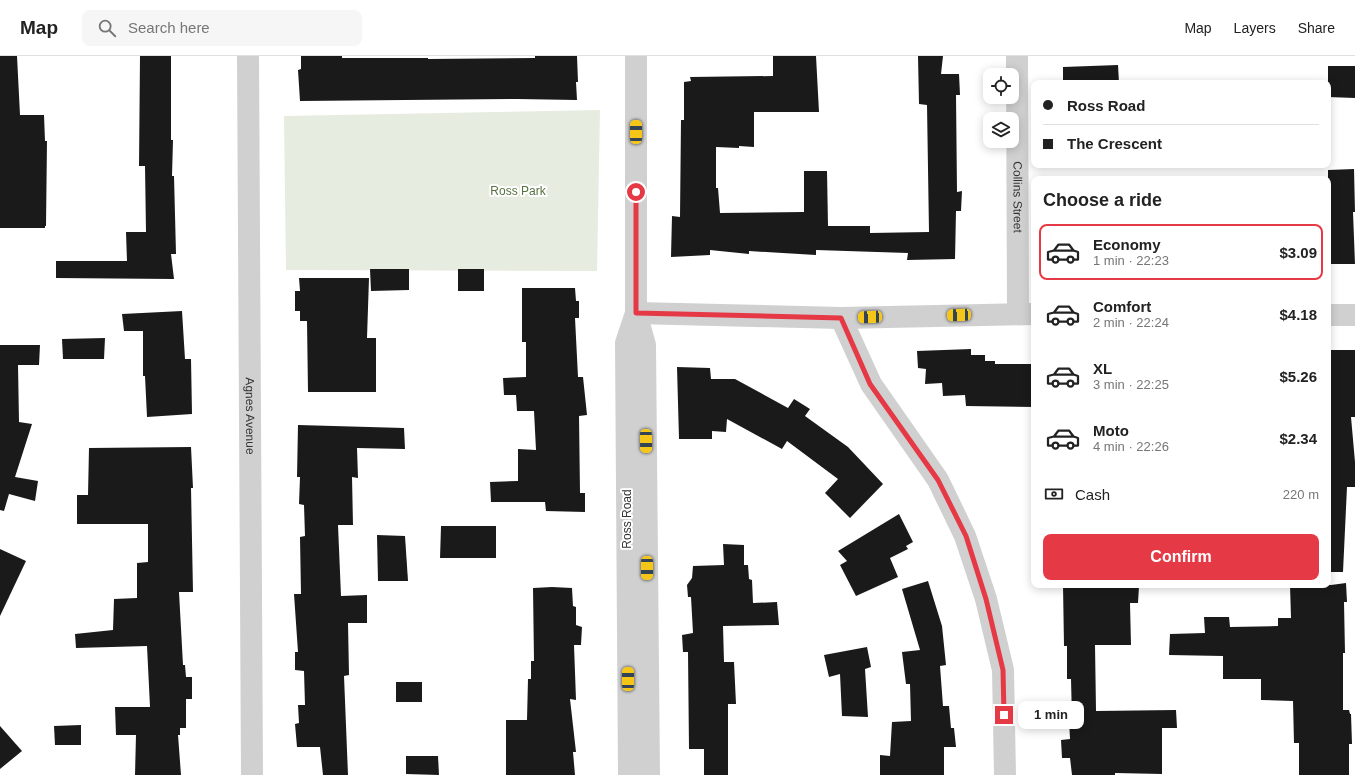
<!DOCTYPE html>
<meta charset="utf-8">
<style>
:root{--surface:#fff;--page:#f6f6f6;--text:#222;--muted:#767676;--line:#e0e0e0;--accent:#e63946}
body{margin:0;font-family:Arial,sans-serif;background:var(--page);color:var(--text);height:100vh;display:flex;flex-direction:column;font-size:15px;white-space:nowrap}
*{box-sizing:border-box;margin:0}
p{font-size:13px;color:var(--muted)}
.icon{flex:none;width:22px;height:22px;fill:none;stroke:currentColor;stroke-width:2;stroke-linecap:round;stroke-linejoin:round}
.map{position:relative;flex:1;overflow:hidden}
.drawer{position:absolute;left:1031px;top:120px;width:300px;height:412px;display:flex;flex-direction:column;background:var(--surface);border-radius:8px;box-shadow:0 2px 10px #0003}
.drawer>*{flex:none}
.hud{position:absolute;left:1031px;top:24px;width:300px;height:88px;border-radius:8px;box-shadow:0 2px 10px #0003;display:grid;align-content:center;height:88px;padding:0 12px;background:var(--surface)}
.controls{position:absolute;left:983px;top:12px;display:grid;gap:8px}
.controls a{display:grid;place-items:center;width:36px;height:36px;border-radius:8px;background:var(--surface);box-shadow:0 2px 10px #0003;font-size:20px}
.end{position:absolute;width:18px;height:18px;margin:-9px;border:5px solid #e63946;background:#fff;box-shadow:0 0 0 2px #fff}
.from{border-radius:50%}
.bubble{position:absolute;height:28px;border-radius:8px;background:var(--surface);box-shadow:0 2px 10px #0003;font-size:13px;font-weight:600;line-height:28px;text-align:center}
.car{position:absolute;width:12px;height:24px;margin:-12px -6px;border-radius:5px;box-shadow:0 0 3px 1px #0007;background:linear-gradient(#f5c518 24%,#345 0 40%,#f5c518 0 76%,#345 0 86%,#f5c518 0)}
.hud b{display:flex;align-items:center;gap:14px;height:38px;font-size:15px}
.hud b+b{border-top:1px solid var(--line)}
.hud i{width:10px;height:10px;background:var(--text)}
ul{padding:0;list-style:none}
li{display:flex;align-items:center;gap:12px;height:56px;margin:0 8px 6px;padding:0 4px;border:2px solid transparent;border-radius:8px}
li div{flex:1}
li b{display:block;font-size:15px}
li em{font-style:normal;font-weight:600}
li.active{border-color:var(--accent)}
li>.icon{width:36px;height:36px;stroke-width:1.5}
h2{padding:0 12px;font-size:18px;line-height:48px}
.pay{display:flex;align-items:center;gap:10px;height:44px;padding:0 12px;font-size:15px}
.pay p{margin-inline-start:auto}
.cta{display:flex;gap:8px;margin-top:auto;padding:8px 12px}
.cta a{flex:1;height:46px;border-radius:8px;background:var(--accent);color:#fff;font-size:16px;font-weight:600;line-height:46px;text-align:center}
header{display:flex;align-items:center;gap:24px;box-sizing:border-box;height:56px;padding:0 20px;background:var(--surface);border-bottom:1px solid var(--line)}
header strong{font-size:19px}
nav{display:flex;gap:22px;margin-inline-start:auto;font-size:14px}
.search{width:280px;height:36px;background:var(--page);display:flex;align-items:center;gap:10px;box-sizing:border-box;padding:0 14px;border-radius:8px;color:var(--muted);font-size:15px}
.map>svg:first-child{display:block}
</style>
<header>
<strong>Map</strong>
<div class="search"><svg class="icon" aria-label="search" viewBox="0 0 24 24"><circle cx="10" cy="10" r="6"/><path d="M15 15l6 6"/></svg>Search here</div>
<nav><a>Map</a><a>Layers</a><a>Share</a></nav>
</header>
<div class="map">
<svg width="1355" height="719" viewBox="0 0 1355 719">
<rect width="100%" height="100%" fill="#fff"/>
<path fill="#e6ecdf" d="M600 54 597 215 286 214 284 60Z"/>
<g fill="#1a1a1a">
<path d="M0 0H17L20 59H44L45 85H47L46 170H45V172H0Z"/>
<path d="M140 0H171V84H173L172 120H174L176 198H171L174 223 56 222V205H127L126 176H146L145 110H139Z"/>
<path d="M301 0H342V2H428V3L535 2V0H577L578 26H576L577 44 517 43 300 45 298 14 301 13Z"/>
<path d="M773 0H816L819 56H754V91L739 90V92L716 91V132H718L720 157 804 156V115H827L828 170H870V177L929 176 927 49 919 48 918 0H943L941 18H959L960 39H956L957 136 962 135 961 155H956L955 203 907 204 908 197 816 194V199L749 195V198L710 194V199L671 201 672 160 680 161 681 64H684V26L691 25 690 21 773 20Z"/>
<path d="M1118 9 1119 27H1063V11Z"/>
<path d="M1328 10H1355V42L1328 41Z"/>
<path d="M1354 113 1355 156H1353L1355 208H1328V114Z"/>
<path d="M370 213H409V234L371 235Z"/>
<rect x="458" y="213" width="26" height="22"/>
<path d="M299 222H369L367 282H376V336H308L307 265H300V255H295V235H300Z"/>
<path d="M522 232H575L576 245H579V262H575L578 321H583L587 359 579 360 580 437H585V456L546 455 545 446H491L490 426 518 425V393L536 394 534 355H517L516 339H504L503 322 526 321V286H522Z"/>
<path d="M182 255 185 303H191L192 358 147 361 145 320H143V275H124L122 258Z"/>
<path d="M105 282 104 303H63L62 283Z"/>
<path d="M0 289H40L39 309H18L19 366 32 368 15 421 38 425 35 445 9 438 4 455 0 454Z"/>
<path d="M971 293V299H985V305H995V308H1034V351L966 350 965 339 943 340 942 327 925 328 926 313 918 312 917 295Z"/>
<path d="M1328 294H1355V361H1351L1355 406V431H1347L1343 516H1328Z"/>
<path d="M677 311 710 312 711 323H735L788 352 794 343 810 353 805 360 848 391 883 428 850 462 825 437 838 423 787 385 782 393 727 363 726 376 712 375V383H679Z"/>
<path d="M298 369 404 372 405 393 357 392 358 422 352 421 353 469H338L341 540 367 539V567H348L349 619 344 620 348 719H323L320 691H297L295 668 299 667 298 649H305L304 615 295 614V596H298L294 538H301L300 481 305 480 304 449 299 448 300 421H297Z"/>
<path d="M191 391 193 432H191L193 536H179L183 609H185L186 621H192V643H186V672H180V679H178L181 719H135L136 679H116L115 651H150L147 590 76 592 75 578 113 574 114 543 137 542V507L148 506V468H77V439H88L89 392Z"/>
<path d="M899 458 913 486 906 490 908 493 890 502 898 521 856 540 840 509 847 505 838 495Z"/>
<path d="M441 470H496V502H440Z"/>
<path d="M377 479 405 480 408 525H378Z"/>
<path d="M723 488 744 489V509H748L749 523 752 524 753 547 777 546 779 569 723 570 724 606H734L736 648H728V719H704V693H689L688 596H683L682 579 693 577 691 541H688L687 529 692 522 693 510 724 509Z"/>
<path d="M0 493 26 505 0 560Z"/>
<path d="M928 525 942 570 946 609 940 610 943 650H949L951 672H954L956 691H944V719H880V699L890 700 892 666 911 665 910 628H906L902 596 920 594 902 533Z"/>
<path d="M1346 527 1347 546H1344L1345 597H1343V654H1349L1350 658H1351L1352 688H1349V719H1299V687H1294L1293 645 1261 644V623H1223V600L1169 599 1170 578 1205 577 1204 561H1229L1230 571 1278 570V562H1291L1290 529H1331Z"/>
<path d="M1063 529 1139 530 1138 547H1130L1131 589H1095L1096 655 1176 654 1177 672H1162V718L1115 717V719H1072L1070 702H1062L1061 684 1070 683 1069 663H1072L1071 623H1067V590H1064Z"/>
<path d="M552 531 572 532 573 550 576 551V569L582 571 581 589H574L576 644 570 643 576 696H573L575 719H506V664H527L528 623H531V605H534L533 532Z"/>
<path d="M867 591 871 611 865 613 868 661 842 660 840 618 829 621 824 599Z"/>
<rect x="396" y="626" width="26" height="20"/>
<path d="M81 669V689H55L54 670Z"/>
<path d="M0 670 22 695 0 713Z"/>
<path d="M406 700H438L439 719 406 718Z"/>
</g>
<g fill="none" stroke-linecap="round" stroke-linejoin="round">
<g stroke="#d0d0d0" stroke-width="22">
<path id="s1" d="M248 0 252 719"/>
<path id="s2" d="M1017 0 1018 258"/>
<path d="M636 257 841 262 1034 258"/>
<path d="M1328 259H1355"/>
<path d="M841 262 871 328 938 424 965 480 986 543 1003 614 1005 719"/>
</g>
<g stroke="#d0d0d0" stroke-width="22">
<path d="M636 0V257L645 289 649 719"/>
<path d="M629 719 626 287 636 257"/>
</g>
</g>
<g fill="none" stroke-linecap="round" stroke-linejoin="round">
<path stroke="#e63946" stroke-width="5" d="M636 136V257L841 262 870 328 938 424 966 480 986 543 1003 614 1004 659"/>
</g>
<g text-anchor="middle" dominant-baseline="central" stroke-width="4" stroke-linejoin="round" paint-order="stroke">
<g font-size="12" fill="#56703f" stroke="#fff">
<text x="518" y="135">Ross Park</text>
</g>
<g font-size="12" fill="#333" stroke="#fff">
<text stroke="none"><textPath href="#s2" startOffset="141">Collins Street</textPath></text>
<text stroke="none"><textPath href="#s1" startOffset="360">Agnes Avenue</textPath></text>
<text transform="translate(627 463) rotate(-90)">Ross Road</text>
</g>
</g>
</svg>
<div class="controls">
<a><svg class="icon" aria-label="locate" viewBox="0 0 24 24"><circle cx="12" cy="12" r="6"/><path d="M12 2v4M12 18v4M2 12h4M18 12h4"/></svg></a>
<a><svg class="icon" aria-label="layers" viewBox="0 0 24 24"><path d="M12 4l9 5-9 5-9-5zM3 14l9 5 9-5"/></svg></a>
</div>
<i class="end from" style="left:636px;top:136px"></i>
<i class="end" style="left:1004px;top:659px"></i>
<div class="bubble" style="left:1018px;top:645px;width:66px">1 min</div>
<i class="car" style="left:636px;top:76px;rotate:0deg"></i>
<i class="car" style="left:959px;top:259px;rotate:268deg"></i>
<i class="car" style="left:870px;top:261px;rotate:268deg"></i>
<i class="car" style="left:646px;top:385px;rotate:179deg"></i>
<i class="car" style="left:647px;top:512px;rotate:180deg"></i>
<i class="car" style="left:628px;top:623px;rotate:0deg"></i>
<div class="hud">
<b><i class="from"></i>Ross Road</b>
<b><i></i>The Crescent</b>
</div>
<section class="drawer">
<h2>Choose a ride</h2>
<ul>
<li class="active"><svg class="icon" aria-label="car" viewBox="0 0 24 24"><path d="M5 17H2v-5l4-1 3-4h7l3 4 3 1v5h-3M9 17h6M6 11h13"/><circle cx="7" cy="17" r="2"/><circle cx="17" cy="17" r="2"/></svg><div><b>Economy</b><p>1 min · 22:23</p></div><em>$3.09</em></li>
<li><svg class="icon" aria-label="car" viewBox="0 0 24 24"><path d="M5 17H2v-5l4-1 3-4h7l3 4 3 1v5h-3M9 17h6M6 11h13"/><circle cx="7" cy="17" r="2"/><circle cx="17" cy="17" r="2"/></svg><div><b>Comfort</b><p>2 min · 22:24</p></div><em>$4.18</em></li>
<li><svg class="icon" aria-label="car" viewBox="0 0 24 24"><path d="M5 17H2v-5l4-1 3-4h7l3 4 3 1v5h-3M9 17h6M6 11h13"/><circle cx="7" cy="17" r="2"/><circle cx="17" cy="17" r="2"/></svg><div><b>XL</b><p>3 min · 22:25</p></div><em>$5.26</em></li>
<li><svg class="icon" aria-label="car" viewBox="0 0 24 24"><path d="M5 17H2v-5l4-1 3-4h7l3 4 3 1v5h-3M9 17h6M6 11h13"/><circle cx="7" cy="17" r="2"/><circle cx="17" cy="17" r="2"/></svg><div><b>Moto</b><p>4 min · 22:26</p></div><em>$2.34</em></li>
</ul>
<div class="pay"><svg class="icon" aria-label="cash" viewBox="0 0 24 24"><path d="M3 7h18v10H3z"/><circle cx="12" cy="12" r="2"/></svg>Cash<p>220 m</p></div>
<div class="cta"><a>Confirm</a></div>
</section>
</div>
